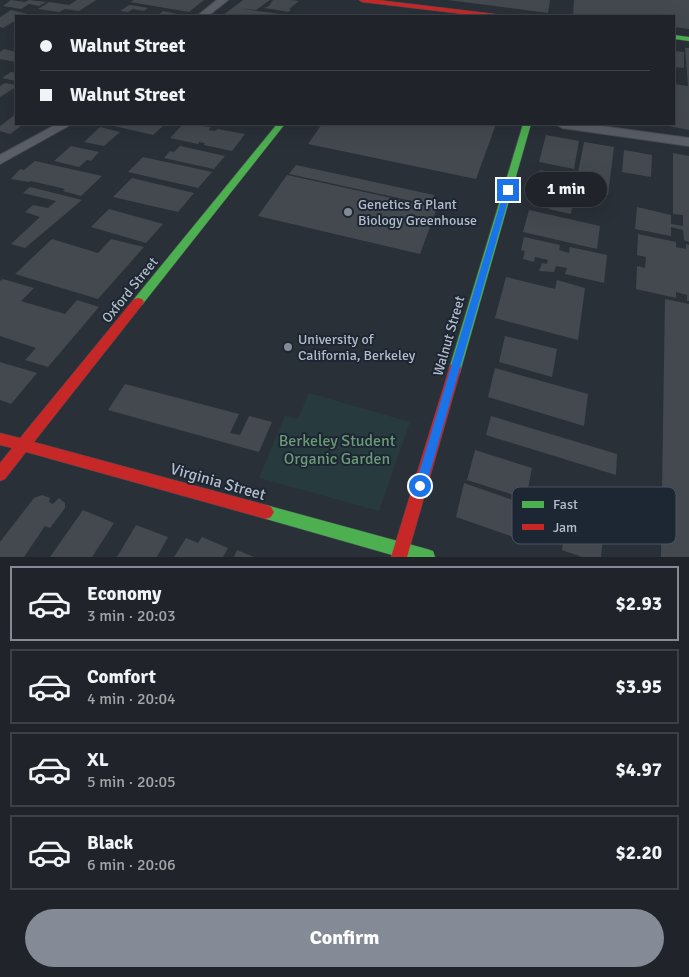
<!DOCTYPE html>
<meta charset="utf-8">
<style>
:root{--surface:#20242a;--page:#282c32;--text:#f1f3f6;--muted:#a2a4a8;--line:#3d4147;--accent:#848b96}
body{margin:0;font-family:Signika,sans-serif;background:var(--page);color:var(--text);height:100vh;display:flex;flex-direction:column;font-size:19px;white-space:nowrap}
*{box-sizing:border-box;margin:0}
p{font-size:16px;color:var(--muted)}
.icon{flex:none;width:28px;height:28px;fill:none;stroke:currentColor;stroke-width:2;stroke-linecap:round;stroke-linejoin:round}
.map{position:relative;height:557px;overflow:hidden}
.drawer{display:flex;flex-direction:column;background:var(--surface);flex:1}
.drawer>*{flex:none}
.top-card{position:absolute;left:15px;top:15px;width:660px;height:110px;border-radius:0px;box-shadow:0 5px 20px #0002,0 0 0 1px var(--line);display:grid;align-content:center;height:110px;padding:0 25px;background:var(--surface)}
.end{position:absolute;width:22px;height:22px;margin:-11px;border:6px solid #1a73e8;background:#fff;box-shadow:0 0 0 2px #fff}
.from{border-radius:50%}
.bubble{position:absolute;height:35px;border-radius:18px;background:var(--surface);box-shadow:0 5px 20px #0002,0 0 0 1px var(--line);font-size:16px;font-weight:800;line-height:35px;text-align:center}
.top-card b{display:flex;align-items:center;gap:18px;height:48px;font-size:19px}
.top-card b+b{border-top:1px solid var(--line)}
.top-card i{width:12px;height:12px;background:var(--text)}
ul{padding:9px 0 0;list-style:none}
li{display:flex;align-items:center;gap:15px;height:75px;margin:0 10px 8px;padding:0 15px;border:2px solid var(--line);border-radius:0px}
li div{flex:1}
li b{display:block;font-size:19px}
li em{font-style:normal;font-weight:800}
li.current{border-color:var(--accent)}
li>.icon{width:45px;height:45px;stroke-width:1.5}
.cta{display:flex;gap:10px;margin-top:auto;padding:10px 25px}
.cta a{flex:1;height:58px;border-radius:30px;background:var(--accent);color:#fff;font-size:20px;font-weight:800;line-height:58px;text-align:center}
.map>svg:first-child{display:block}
</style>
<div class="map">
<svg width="689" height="557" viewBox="0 0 689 557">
<rect width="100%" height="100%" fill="#2a3038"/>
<path fill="#273a3e" d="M309 393 410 422 379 511 259 478 285 416 298 419Z"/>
<g fill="#444950">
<path d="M11 0 25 2 29 0 46 2 39 6 29 4 21 9 3 6Z"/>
<path d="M77 0H96L79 11 65 9 59 12 38 9 49 2 69 5Z"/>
<path d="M134 0H204L189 12 130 2Z"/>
<path d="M243 0H270L256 10 243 9 280 14 278 16H222Z"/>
<path d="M273 0H290L299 1 289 9H291L289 12 264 8 269 6Z"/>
<path d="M448 0H550L548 13Z"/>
<path d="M574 0H689V29L674 27V16H573Z"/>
<path d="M129 5 137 6 148 8 144 11 133 9 128 12 120 11Z"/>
<path d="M11 10 27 14 23 16H16V20L3 28 0 27V17Z"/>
<path d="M163 11 182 15 157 16Z"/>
<path d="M685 48H689V130L669 126V124H674V84L688 86Z"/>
<path d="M4 49 16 52V62L0 59V52Z"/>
<path d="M674 51 684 52V68L674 67Z"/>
<path d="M11 72 16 73V81L2 78Z"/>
<path d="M5 83 16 85V87L0 97V86Z"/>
<path d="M16 114V124H24L10 134 0 131V126Z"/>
<path d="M105 124H165L153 135Z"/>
<path d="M183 124 211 127 208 130 215 131 218 129 245 134 232 151 204 145 205 143 199 142 198 144 170 138Z"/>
<path d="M322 124H496L476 179 308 144Z"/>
<path d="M100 127 120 132 104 146 84 142Z"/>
<path d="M546 135 579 141 574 169 539 162Z"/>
<path d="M584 142 614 147 608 195 575 188Z"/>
<path d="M71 146 99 152 91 161 87 160 79 167 54 161Z"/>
<path d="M180 146 225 156 214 169 164 158 170 151 174 152Z"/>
<path d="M624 150 652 155 651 177 622 172Z"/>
<path d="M673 153 689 156V242L684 240 683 230 671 227V236L635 229 637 207 671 215V224L683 226V215L673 214Z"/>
<path d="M143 157 212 172 198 188 128 172Z"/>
<path d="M35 161 102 176 81 196 63 191 65 189 31 181 29 182 11 179 20 169 24 170Z"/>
<path d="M296 165 434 195 430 205 289 174Z"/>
<path d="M540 170 561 175 558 189 537 185Z"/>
<path d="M287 175 437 208 420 254 258 216Z"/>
<path d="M132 178 194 193 178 212 113 197Z"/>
<path d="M30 187 82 200 25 248 11 244 40 217 25 212 33 205 48 208 56 201 23 193Z"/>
<path d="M535 188 581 197 580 204 573 203 571 214 549 209 550 201 532 197Z"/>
<path d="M109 209 163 224 146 243 91 227Z"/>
<path d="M529 210 600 226 597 249 523 232Z"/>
<path d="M638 234 676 242V247L686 249V244L689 245V301H687V295L676 292V298L636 289 637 266 645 268 646 257 637 255Z"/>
<path d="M524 237 560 245 559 250 569 253 570 247 607 255 604 283 565 274 567 268 556 266 554 272 539 271 542 263 547 264 548 260 535 257 534 262 523 259 525 251 521 250Z"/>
<path d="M52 239 98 253 111 239 144 247 98 299 15 274Z"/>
<path d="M506 277 555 289 557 280 585 288 578 340 495 318Z"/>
<path d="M3 279 34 288 21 301 65 314 77 300 99 307 48 367 25 360 36 348 0 336V281Z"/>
<path d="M665 299 689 304V557H661Z"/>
<path d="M505 336 557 349 552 377 499 362Z"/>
<path d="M0 362 37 373 11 404 0 400Z"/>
<path d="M495 368 588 394 584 426 488 397Z"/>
<path d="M125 384 239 414 230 433 240 435 249 416 272 422 259 452 108 410Z"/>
<path d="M491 416 617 454 616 475 486 435Z"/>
<path d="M475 450 532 468 526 499 467 480Z"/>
<path d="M464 483 536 508 531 539 519 535V539L456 517Z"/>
<path d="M571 490 606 502 601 557H582L562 550Z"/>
<path d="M42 495 50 498 49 502 53 504 59 498 65 503V508L50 528 45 526 24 557H0V542L34 498Z"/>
<path d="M83 510 114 523 92 557H50Z"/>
<path d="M136 525 168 537 157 557H117Z"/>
<path d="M202 537 228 548 223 557H174L186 538 198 543Z"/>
<path d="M237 550 254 557H234Z"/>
</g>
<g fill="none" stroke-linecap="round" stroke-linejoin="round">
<defs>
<g id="street">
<path d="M217 0H228L208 16H197Z"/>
<path d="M57 124H72L0 164V155Z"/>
<path d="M556 124H587L689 138V146L562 128Z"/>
</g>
<g id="fast">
<path d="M674 35 689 37V41L674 39Z"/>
<path d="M277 124H285L142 305H134L132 302 134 299Z"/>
<path d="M523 124H531L461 369 460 373 455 374 450 373 449 369Z"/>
<path d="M266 505 427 549 433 551 435 557H399L266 519 261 517 258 512 261 507Z"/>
</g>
<g id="jam">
<path d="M359 0H378L495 14 498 16H480L362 2Z"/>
<path d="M138 298 142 299 144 302 142 305 34 442 266 505 271 507 274 512 271 517 266 519 26 452 5 479 0 481V463L12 448 0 445V433L20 438 134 299Z"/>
<path d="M455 364 460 365 461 369 407 557H391L449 369 450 365Z"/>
</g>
</defs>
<use href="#street" stroke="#484c53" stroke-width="2"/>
<use href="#fast" stroke="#484c53" stroke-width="1"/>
<use href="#jam" stroke="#484c53" stroke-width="1"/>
<use href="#street" fill="#5a5e66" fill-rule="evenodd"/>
<use href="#fast" fill="#4caf50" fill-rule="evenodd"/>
<use href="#jam" fill="#c62828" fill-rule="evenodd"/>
</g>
<path fill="#1a73e8" d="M505 188 511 190 426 486 424 489 420 491 417 489 415 486Z"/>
<g fill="#848b96" stroke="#1d2633" stroke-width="2">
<circle cx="348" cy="212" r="5"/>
<circle cx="288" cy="347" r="5"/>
</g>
<g text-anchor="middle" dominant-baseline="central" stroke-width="4" stroke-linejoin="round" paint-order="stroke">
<g font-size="14" fill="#b4bcc9" stroke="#1d2633" text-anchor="start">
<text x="358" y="204">Genetics &amp; Plant<tspan x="358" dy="16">Biology Greenhouse</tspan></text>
<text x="298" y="339">University of<tspan x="298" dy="16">California, Berkeley</tspan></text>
</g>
<g font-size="14" fill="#b4bcc9" stroke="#1d2633">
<text transform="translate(130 290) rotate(-51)">Oxford Street</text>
<text transform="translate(449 336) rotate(-74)">Walnut Street</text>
</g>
<g font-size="16" fill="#6b9a76" stroke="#1d2633">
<text x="337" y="441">Berkeley Student<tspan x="337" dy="18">Organic Garden</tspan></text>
</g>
<g font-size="16" fill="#b4bcc9" stroke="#1d2633">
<text transform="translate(218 482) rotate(16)">Virginia Street</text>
</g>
</g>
<rect x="512" y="487" width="164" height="57" rx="8" fill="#1d2633" stroke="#4a5360" stroke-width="1"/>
<rect x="522" y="501" width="22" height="7" fill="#4caf50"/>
<rect x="522" y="524" width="22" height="6" fill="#c62828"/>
<g font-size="14" fill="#b4bcc9">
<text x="553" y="509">Fast</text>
<text x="553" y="532">Jam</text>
</g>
</svg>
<i class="end from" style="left:420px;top:486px"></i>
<i class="end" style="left:508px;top:190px"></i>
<div class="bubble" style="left:525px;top:172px;width:82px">1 min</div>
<div class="top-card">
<b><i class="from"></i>Walnut Street</b>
<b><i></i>Walnut Street</b>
</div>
</div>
<section class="drawer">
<ul>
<li class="current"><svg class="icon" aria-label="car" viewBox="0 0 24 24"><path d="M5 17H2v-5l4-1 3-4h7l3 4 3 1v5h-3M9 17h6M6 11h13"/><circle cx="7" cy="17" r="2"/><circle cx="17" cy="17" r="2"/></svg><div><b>Economy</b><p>3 min · 20:03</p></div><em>$2.93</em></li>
<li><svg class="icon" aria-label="car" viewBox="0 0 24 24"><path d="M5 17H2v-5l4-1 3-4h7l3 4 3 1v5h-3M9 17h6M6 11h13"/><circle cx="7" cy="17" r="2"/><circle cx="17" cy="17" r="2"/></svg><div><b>Comfort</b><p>4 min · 20:04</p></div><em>$3.95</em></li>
<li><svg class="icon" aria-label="car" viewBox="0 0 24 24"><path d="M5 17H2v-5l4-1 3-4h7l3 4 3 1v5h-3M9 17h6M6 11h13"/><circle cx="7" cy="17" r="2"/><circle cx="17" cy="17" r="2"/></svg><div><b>XL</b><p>5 min · 20:05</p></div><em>$4.97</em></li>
<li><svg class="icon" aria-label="car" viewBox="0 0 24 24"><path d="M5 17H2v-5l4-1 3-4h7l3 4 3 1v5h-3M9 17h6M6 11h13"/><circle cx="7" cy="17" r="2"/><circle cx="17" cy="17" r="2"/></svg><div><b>Black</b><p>6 min · 20:06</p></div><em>$2.20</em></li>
</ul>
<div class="cta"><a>Confirm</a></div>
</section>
